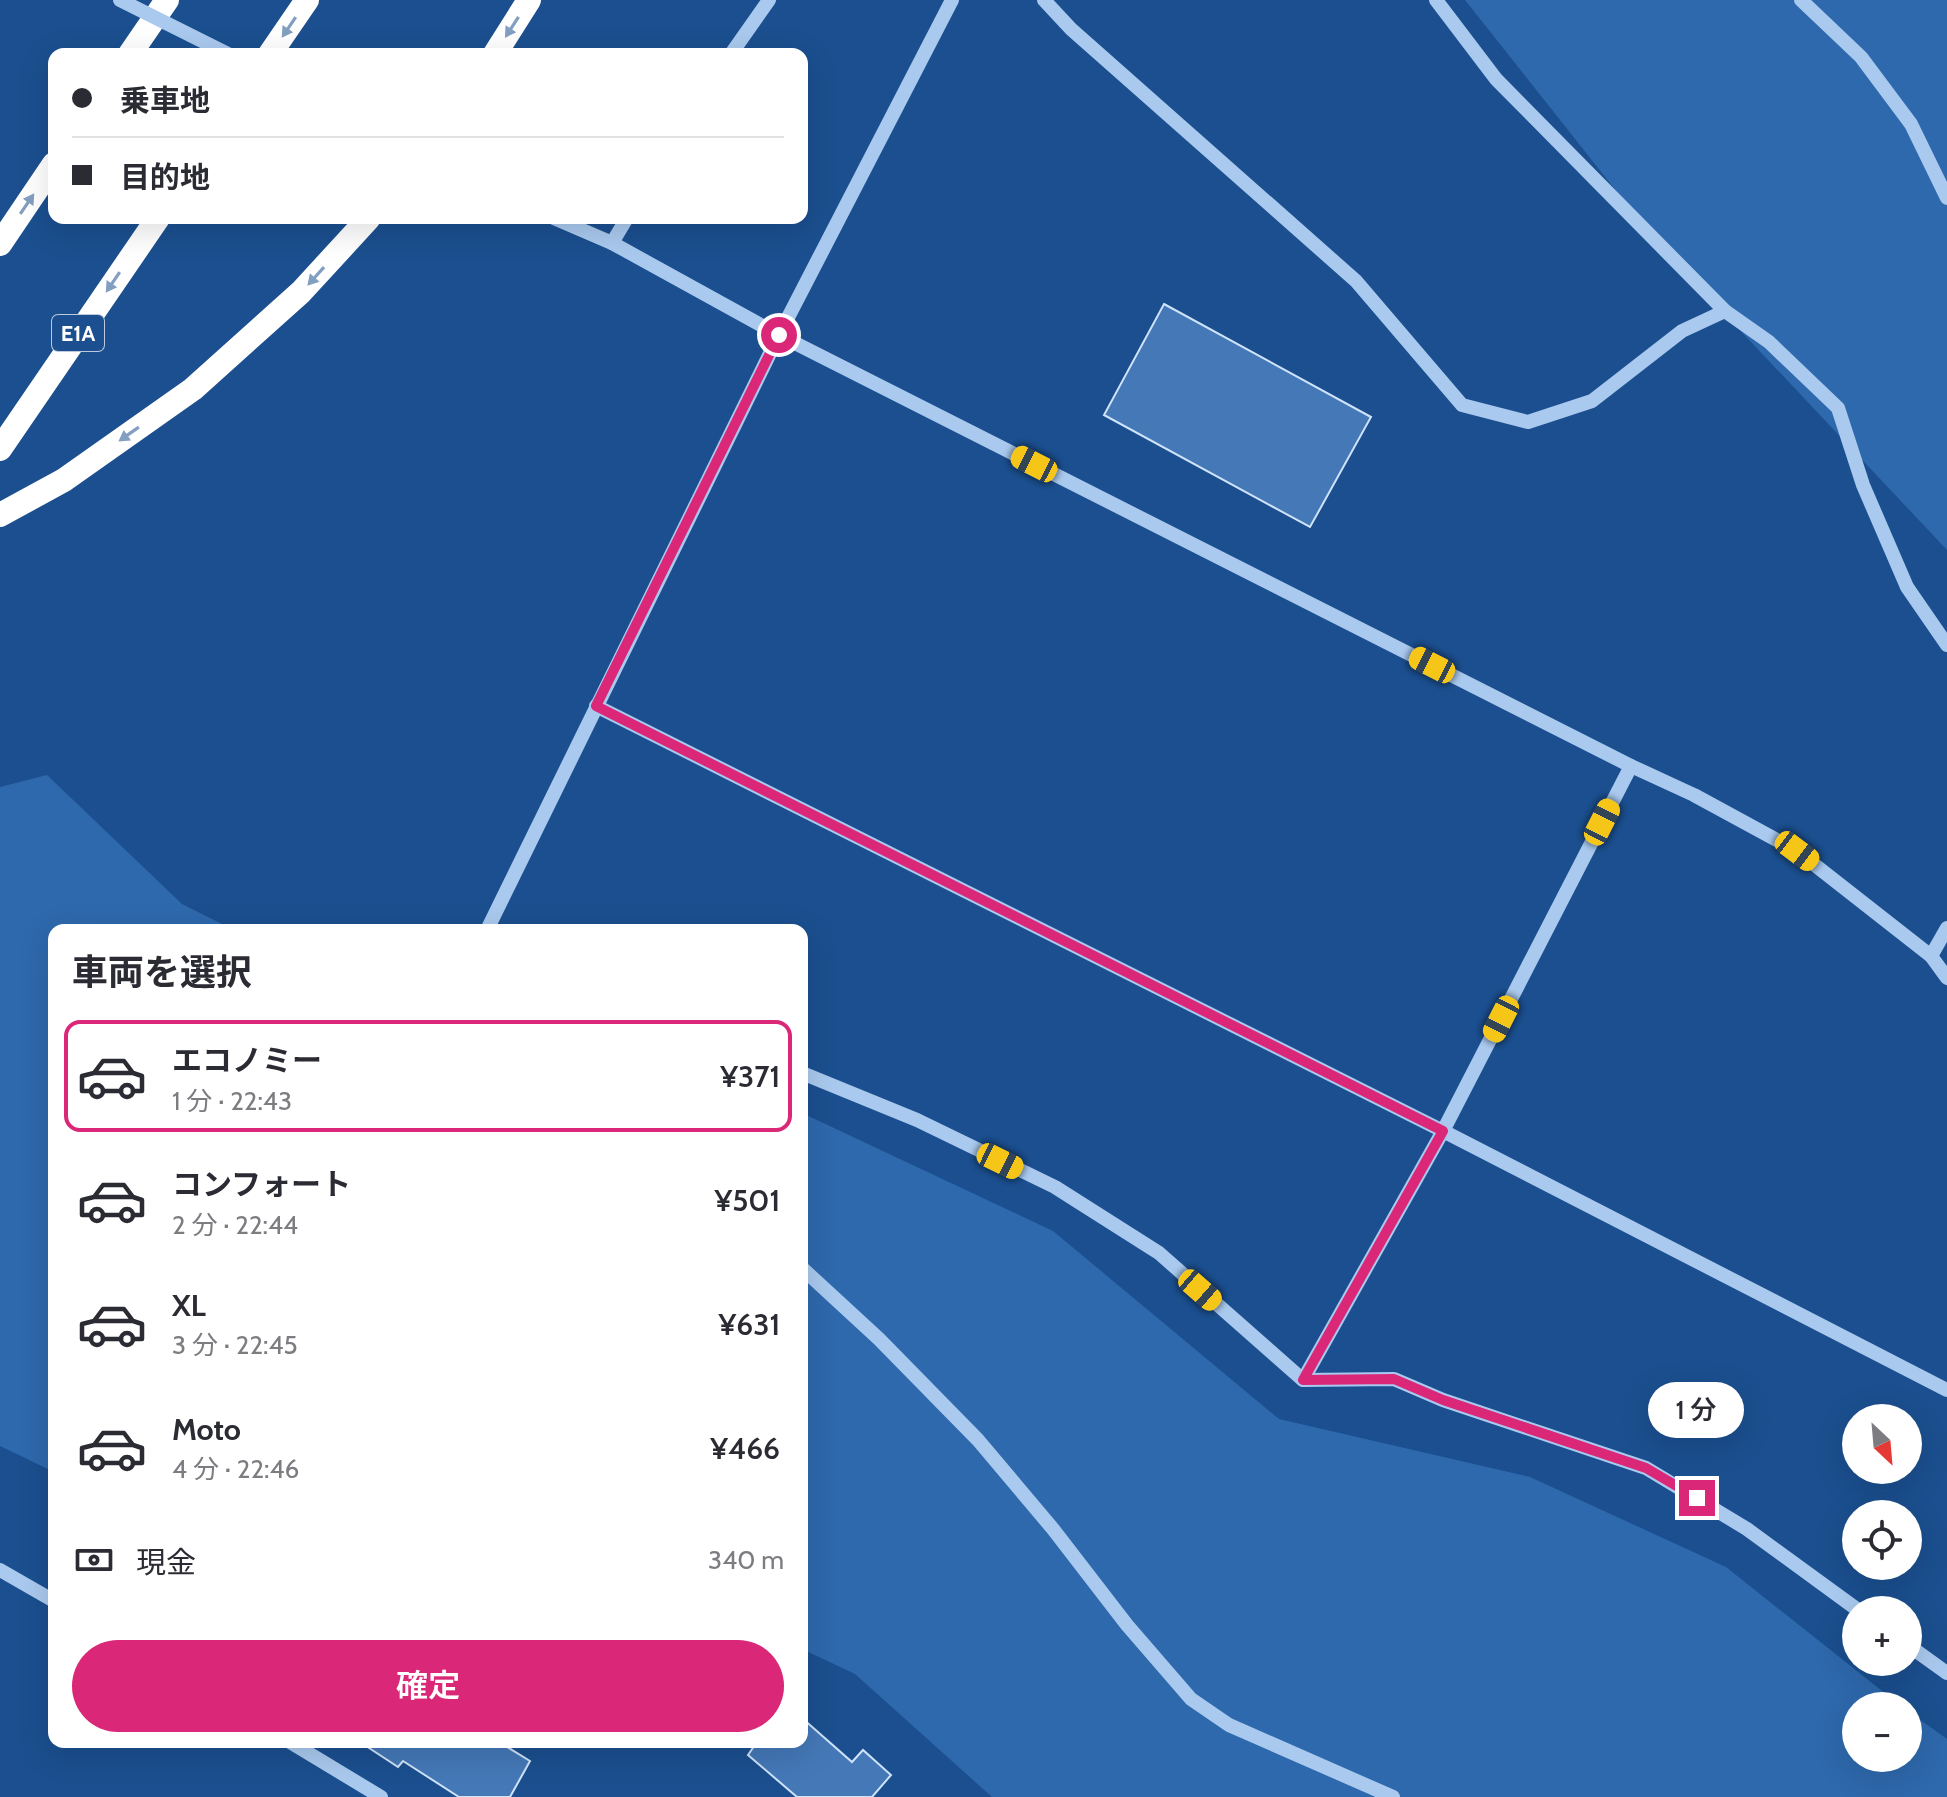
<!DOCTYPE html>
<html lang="ja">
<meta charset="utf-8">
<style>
:root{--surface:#fff;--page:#f7f7f7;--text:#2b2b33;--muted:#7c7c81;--line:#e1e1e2;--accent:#db2777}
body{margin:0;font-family:Cabin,"Noto Sans JP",sans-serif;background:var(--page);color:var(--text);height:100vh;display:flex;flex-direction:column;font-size:30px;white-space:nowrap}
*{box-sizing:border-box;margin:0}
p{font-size:26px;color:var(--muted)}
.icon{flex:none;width:44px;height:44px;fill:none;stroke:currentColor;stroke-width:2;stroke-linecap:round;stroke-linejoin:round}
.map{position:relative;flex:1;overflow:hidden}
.drawer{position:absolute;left:48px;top:924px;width:760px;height:824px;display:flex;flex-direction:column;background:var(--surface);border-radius:16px;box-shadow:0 8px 32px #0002}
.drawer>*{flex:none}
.hud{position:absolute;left:48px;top:48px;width:760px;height:176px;border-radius:16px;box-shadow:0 8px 32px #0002;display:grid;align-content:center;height:176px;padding:0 24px;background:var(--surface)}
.needle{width:52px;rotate:154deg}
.buttons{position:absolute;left:1842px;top:1404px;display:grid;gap:16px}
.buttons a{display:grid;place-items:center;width:80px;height:80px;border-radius:50%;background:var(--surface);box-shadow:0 8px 32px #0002;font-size:40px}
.end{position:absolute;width:36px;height:36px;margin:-18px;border:10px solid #db2777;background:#fff;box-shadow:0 0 0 4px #fff}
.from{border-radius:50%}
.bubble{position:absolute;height:56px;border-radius:28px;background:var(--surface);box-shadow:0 8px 32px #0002;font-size:26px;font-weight:600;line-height:56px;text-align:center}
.car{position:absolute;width:24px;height:48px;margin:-24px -12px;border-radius:10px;box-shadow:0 0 6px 2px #0007;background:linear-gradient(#f5c518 24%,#345 0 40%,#f5c518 0 76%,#345 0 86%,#f5c518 0)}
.hud b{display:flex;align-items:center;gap:28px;height:76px;font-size:30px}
.hud b+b{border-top:2px solid var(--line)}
.hud i{width:20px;height:20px;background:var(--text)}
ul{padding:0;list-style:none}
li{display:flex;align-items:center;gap:24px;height:112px;margin:0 16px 12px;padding:0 8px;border:4px solid transparent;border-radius:16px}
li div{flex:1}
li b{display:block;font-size:30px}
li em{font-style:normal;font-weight:600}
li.active{border-color:var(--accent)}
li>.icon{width:72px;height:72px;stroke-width:1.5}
h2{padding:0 24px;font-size:36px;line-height:96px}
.pay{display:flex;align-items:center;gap:20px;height:88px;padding:0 24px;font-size:30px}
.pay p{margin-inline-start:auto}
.primary-button{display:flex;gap:16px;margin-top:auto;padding:16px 24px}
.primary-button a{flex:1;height:92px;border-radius:48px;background:var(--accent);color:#fff;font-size:32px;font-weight:600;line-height:92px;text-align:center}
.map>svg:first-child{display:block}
</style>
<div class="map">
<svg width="1947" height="1797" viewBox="0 0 1947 1797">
<rect width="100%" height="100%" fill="#1b4f8f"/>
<g fill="#2e69ad">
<path d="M1465 0H1947V550L1655 240Z"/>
<path d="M47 775 182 904 234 930H54L52 1471 0 1446V787Z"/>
<path d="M802 1113 1053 1231 1279 1419 1530 1477 1726 1567 1901 1706H1856V1758H1908V1711L1947 1739V1797H992L855 1674 802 1649Z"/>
</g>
<g fill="#4478b7" stroke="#cfe3fa" stroke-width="2">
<path d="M1164 304 1371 417 1310 527 1104 415Z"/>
<path d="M802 1718 852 1762 863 1750 891 1775 872 1797H797L748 1755 757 1742H802Z"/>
<path d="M360 1742H499L530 1761 510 1797H459L403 1761 398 1767Z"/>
</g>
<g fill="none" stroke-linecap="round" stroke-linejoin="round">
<g stroke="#a9c9ee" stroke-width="14">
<path d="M1044 0 1071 29 1356 281 1462 405 1528 422 1592 401 1682 331 1725 311"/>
<path d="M1436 0 1496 79 1725 311 1769 342 1838 408 1863 485 1907 587 1947 645"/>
<path d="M1801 0 1861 57 1911 124 1947 198"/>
<path d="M731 54 769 0"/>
<path d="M554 218 612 243 779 335 1631 766 1694 795 1797 851 1931 956 1947 978"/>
<path d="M612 243 627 218"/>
<path d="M596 706 1443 1131 1947 1390"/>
<path d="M487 930 779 335 952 0"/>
<path d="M1931 956 1947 928"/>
<path d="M802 1073 917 1120 1055 1187 1159 1253 1303 1380 1394 1379 1443 1400 1646 1468 1747 1529 1858 1610"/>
<path d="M802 1268 879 1339 978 1440 1053 1529 1127 1625 1191 1699 1229 1725 1393 1797"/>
<path d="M1303 1380 1443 1131 1631 766"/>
<path d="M0 1570 54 1601"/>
<path d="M1908 1645 1947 1673"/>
<path d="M290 1742 381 1797"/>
</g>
<g stroke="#fff" stroke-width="24">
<path d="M130 54 167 0"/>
<path d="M270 54 307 0"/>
<path d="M495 54 529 0"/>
<path d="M0 244 54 164"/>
<path d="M0 449 158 218"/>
<path d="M0 515 64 480 193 389 301 292 369 218"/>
</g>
<path stroke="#a9c9ee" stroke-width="14" d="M120 0 228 54"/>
</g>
<defs><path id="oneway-solid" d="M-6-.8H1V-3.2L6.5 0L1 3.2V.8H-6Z" transform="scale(2)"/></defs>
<g fill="#829ec1">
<use href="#oneway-solid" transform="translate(289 27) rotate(124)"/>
<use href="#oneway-solid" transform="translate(512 27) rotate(123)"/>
<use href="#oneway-solid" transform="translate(27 204) rotate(-56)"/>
<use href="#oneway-solid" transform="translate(316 276) rotate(132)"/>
<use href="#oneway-solid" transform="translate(113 282) rotate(124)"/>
<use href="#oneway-solid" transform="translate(129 434) rotate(145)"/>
</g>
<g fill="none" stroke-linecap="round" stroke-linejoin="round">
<path stroke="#db2777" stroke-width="10" d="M779 335 596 706 1443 1131 1303 1380 1394 1379 1443 1400 1646 1468 1697 1498"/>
</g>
<g text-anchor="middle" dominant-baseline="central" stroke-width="6" stroke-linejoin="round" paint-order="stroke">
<rect fill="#1b4f8f" stroke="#bbcadd" stroke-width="2" x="52" y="315" width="52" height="36" rx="6"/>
<g font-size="22" font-weight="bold" fill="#fff">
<text x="78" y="333">E1A</text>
</g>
</g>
</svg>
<div class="buttons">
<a><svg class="needle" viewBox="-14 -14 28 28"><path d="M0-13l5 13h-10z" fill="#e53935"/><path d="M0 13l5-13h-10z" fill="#7c7c81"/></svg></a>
<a><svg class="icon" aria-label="locate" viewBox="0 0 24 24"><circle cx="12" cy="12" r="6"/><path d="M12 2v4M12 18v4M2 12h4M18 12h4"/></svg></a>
<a>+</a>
<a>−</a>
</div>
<i class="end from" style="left:779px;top:335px"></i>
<i class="end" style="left:1697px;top:1498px"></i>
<div class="bubble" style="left:1648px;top:1382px;width:96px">1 分</div>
<i class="car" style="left:1034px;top:464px;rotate:297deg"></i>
<i class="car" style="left:1432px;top:665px;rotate:297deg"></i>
<i class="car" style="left:1602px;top:822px;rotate:27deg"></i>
<i class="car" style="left:1797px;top:851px;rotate:127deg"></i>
<i class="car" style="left:1501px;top:1019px;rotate:207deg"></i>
<i class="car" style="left:1000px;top:1161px;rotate:116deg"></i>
<i class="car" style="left:1200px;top:1290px;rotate:131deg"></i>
<div class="hud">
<b><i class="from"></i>乗車地</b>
<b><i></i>目的地</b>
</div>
<section class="drawer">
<h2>車両を選択</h2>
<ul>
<li class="active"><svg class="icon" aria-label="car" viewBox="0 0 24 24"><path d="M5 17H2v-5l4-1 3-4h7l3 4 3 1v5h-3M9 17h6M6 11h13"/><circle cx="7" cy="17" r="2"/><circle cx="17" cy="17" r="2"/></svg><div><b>エコノミー</b><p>1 分 · 22:43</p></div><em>¥371</em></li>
<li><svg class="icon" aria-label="car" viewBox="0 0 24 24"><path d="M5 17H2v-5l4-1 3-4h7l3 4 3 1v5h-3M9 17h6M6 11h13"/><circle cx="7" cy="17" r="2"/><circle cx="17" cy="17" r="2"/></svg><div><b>コンフォート</b><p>2 分 · 22:44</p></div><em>¥501</em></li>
<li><svg class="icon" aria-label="car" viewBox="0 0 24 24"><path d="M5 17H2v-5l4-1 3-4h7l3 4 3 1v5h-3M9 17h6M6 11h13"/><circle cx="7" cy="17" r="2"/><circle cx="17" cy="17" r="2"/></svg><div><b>XL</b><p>3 分 · 22:45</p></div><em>¥631</em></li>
<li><svg class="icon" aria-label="car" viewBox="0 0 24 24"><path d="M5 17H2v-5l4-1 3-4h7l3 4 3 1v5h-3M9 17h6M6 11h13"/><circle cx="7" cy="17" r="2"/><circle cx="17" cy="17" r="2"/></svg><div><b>Moto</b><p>4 分 · 22:46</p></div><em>¥466</em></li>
</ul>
<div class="pay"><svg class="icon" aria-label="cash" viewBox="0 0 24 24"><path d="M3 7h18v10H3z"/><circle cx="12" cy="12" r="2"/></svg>現金<p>340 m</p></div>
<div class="primary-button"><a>確定</a></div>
</section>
</div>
